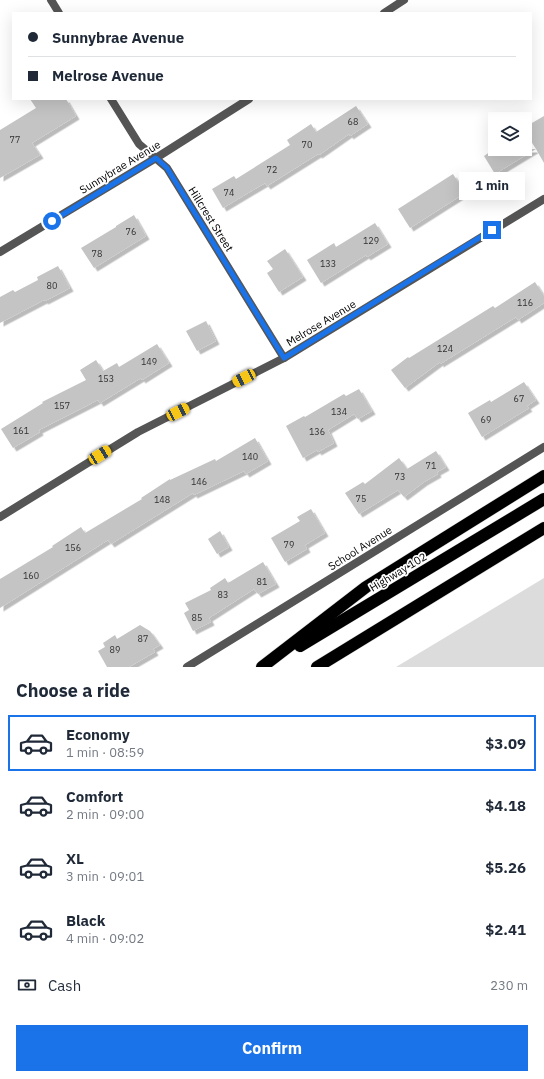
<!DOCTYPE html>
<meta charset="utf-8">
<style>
:root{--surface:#fff;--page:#f2f2f3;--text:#1f2937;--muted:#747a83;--line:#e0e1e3;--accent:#1a73e8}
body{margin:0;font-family:"IBM Plex Sans",sans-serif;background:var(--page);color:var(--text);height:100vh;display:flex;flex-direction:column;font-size:15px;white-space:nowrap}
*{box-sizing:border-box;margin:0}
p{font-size:13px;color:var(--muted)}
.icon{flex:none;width:22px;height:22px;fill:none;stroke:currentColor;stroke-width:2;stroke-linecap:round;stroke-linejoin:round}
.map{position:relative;height:667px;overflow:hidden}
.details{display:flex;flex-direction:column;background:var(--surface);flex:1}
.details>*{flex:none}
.top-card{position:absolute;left:12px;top:12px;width:520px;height:88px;border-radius:0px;box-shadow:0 4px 16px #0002;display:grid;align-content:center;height:88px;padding:0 16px;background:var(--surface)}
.fabs{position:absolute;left:488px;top:112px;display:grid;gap:8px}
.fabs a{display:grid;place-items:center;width:44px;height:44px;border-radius:0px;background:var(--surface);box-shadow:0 4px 16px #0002;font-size:20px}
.end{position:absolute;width:18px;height:18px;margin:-9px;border:5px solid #1a73e8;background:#fff;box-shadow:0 0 0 2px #fff}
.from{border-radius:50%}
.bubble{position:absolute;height:28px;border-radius:0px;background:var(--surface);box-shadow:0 4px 16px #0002;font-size:13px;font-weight:700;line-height:28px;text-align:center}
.car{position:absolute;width:12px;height:24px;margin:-12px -6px;border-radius:5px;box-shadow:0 0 3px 1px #0007;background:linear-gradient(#f5c518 24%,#345 0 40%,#f5c518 0 76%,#345 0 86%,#f5c518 0)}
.top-card b{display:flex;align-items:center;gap:14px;height:38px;font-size:15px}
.top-card b+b{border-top:1px solid var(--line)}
.top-card i{width:10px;height:10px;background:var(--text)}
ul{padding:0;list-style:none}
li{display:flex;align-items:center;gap:12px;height:56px;margin:0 8px 6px;padding:0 8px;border:2px solid transparent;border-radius:0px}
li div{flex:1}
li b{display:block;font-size:15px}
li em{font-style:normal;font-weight:700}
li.on{border-color:var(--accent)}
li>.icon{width:36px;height:36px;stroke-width:1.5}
h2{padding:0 16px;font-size:18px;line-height:48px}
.pay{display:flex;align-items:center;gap:10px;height:44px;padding:0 16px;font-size:15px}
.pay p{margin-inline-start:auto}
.button{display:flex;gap:8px;margin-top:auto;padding:8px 16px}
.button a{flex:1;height:46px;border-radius:0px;background:var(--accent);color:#fff;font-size:16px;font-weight:700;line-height:46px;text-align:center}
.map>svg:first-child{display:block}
</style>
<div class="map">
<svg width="544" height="667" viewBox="0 0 544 667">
<defs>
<filter id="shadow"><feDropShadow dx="3.5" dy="3.5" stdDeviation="0" flood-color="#0004"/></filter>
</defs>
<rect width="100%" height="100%" fill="#fff"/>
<path fill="#dcdcdc" d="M544 578V667H396Z"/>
<g fill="#c4c4c4" filter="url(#shadow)">
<path d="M30 99H66L76 116 32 143 40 155 0 178V130L36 108Z"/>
<path d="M356 106 368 124 350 136 349 134 319 155 318 154 267 186 265 183 223 208 212 189 234 176 236 179 290 145 287 140 311 124 316 132Z"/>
<path d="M544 116V163L536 149 495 174 484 156 494 149H536L525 132V127Z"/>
<path d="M453 174 465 193 410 228 398 209Z"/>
<path d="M134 215 146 236 94 268 81 248 116 227V226Z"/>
<path d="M375 223 388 244 367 257 366 255 321 283 307 260 334 243 336 247Z"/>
<path d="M285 249 303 277 279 292 267 273 273 269 267 261Z"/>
<path d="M58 266 70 288 45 301 44 300 0 323V297L13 290 15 292 38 280 37 277Z"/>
<path d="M535 282 544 296V303L518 320 516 317 440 364V362L405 388 391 370 408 357 409 358 493 306 495 308Z"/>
<path d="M206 321 216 341 197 351 186 331Z"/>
<path d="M157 344 169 363 142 380 141 378 100 403 98 400 39 430 40 432 13 448 1 429 43 403 42 402 86 380 80 370 96 360 103 371 117 363 119 367Z"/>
<path d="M524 382 536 400 527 406 529 408 482 437 468 413 490 400 491 402Z"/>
<path d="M359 389 372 411 358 419 354 414 328 430 334 443 318 452 317 450 303 458 286 426 304 416 305 417 344 394 346 396Z"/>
<path d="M255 438 268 461 246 474 244 471 194 495 193 493 111 544 108 540 0 608V579L53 547 52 546 81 527 85 533 142 499 141 498 170 479V480L215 459 216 461Z"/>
<path d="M436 451 446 467 437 472 438 474 424 482 404 497 398 490 359 514 345 493 363 482 365 484 399 458 407 469Z"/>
<path d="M311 509 325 533 305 545 307 549 285 562 271 538 300 521 297 517Z"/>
<path d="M220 531 229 547 217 554 208 539Z"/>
<path d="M263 562 276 584 258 594 254 589 209 618 211 622 193 631 184 613 189 610 185 603 211 590 210 588 225 578 228 583Z"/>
<path d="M140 625 150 631 160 645 153 649 155 652 129 667H107L98 651 105 647 103 643 115 635 117 639Z"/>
</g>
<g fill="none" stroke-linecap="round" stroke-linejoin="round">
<defs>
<g id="motorway">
<path d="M300 646 544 499"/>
<path d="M262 667 366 587 544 476"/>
<path d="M317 667 544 528"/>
</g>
</defs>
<use href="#motorway" stroke="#dbdbdb" stroke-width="13"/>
<g stroke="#555" stroke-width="8">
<path d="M51 0 59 13"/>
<path d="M384 13 404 0"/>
<path d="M111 99 139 144 167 168 284 358"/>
<path d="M0 252 156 158 249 99"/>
<path d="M0 517 138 432 284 358 544 199"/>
<path d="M187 667 544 447"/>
</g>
<use href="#motorway" stroke="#000" stroke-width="12"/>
</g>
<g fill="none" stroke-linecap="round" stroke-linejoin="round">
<path stroke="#1a73e8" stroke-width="5" d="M52 221 156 158 167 168 284 358 492 230"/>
</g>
<g text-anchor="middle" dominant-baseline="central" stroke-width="3.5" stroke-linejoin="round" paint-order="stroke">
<g font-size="9" fill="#313131">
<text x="353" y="121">68</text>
<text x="15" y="139">77</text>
<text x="307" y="144">70</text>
<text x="272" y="169">72</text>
<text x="229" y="192">74</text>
<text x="131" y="231">76</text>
<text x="371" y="240">129</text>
<text x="97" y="253">78</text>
<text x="328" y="263">133</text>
<text x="52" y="285">80</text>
<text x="525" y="302">116</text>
<text x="445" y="348">124</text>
<text x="149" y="361">149</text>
<text x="106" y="378">153</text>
<text x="519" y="398">67</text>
<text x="62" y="405">157</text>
<text x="339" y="411">134</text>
<text x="486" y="419">69</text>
<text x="21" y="430">161</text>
<text x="317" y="431">136</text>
<text x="250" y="456">140</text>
<text x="431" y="465">71</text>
<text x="400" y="476">73</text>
<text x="199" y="481">146</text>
<text x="361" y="498">75</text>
<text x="162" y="499">148</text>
<text x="289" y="544">79</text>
<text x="73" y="547">156</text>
<text x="31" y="575">160</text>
<text x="262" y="581">81</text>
<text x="223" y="594">83</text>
<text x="197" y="617">85</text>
<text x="143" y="638">87</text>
<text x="115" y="649">89</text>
</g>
<g font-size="11" fill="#000" stroke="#fff">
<text transform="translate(120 167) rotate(-31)">Sunnybrae Avenue</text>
<text transform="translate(211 219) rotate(58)">Hillcrest Street</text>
<text transform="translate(321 323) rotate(-31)">Melrose Avenue</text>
<text transform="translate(360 548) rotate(-32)">School Avenue</text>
<text transform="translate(398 572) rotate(-31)">Highway 102</text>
</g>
</g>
</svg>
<div class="fabs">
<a><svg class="icon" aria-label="layers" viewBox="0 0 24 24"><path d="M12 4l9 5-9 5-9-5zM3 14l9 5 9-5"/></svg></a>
</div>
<i class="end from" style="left:52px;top:221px"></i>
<i class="end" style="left:492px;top:230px"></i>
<div class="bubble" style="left:459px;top:172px;width:66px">1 min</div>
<i class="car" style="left:244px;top:378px;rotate:243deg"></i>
<i class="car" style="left:178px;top:412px;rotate:63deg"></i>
<i class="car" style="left:100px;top:455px;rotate:58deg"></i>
<div class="top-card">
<b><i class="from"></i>Sunnybrae Avenue</b>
<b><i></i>Melrose Avenue</b>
</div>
</div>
<section class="details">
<h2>Choose a ride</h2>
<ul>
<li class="on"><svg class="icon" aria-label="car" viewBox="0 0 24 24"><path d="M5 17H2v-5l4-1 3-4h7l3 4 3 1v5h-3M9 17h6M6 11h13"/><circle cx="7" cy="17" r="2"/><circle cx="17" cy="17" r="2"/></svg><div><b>Economy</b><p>1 min · 08:59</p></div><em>$3.09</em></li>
<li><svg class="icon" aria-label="car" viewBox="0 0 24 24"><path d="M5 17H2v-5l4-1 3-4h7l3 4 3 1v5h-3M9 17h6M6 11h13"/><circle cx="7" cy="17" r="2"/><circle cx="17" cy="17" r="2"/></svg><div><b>Comfort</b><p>2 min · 09:00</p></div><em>$4.18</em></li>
<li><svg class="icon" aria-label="car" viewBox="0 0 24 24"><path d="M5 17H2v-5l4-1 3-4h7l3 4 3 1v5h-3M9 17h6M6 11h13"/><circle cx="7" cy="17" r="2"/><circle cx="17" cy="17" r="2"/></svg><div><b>XL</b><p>3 min · 09:01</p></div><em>$5.26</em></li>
<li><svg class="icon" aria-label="car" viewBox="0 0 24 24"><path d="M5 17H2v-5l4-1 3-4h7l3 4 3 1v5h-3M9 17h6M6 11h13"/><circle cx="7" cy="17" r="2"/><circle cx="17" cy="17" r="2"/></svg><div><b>Black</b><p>4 min · 09:02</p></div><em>$2.41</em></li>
</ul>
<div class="pay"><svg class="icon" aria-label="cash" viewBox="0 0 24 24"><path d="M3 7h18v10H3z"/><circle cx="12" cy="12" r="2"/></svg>Cash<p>230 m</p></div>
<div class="button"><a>Confirm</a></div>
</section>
